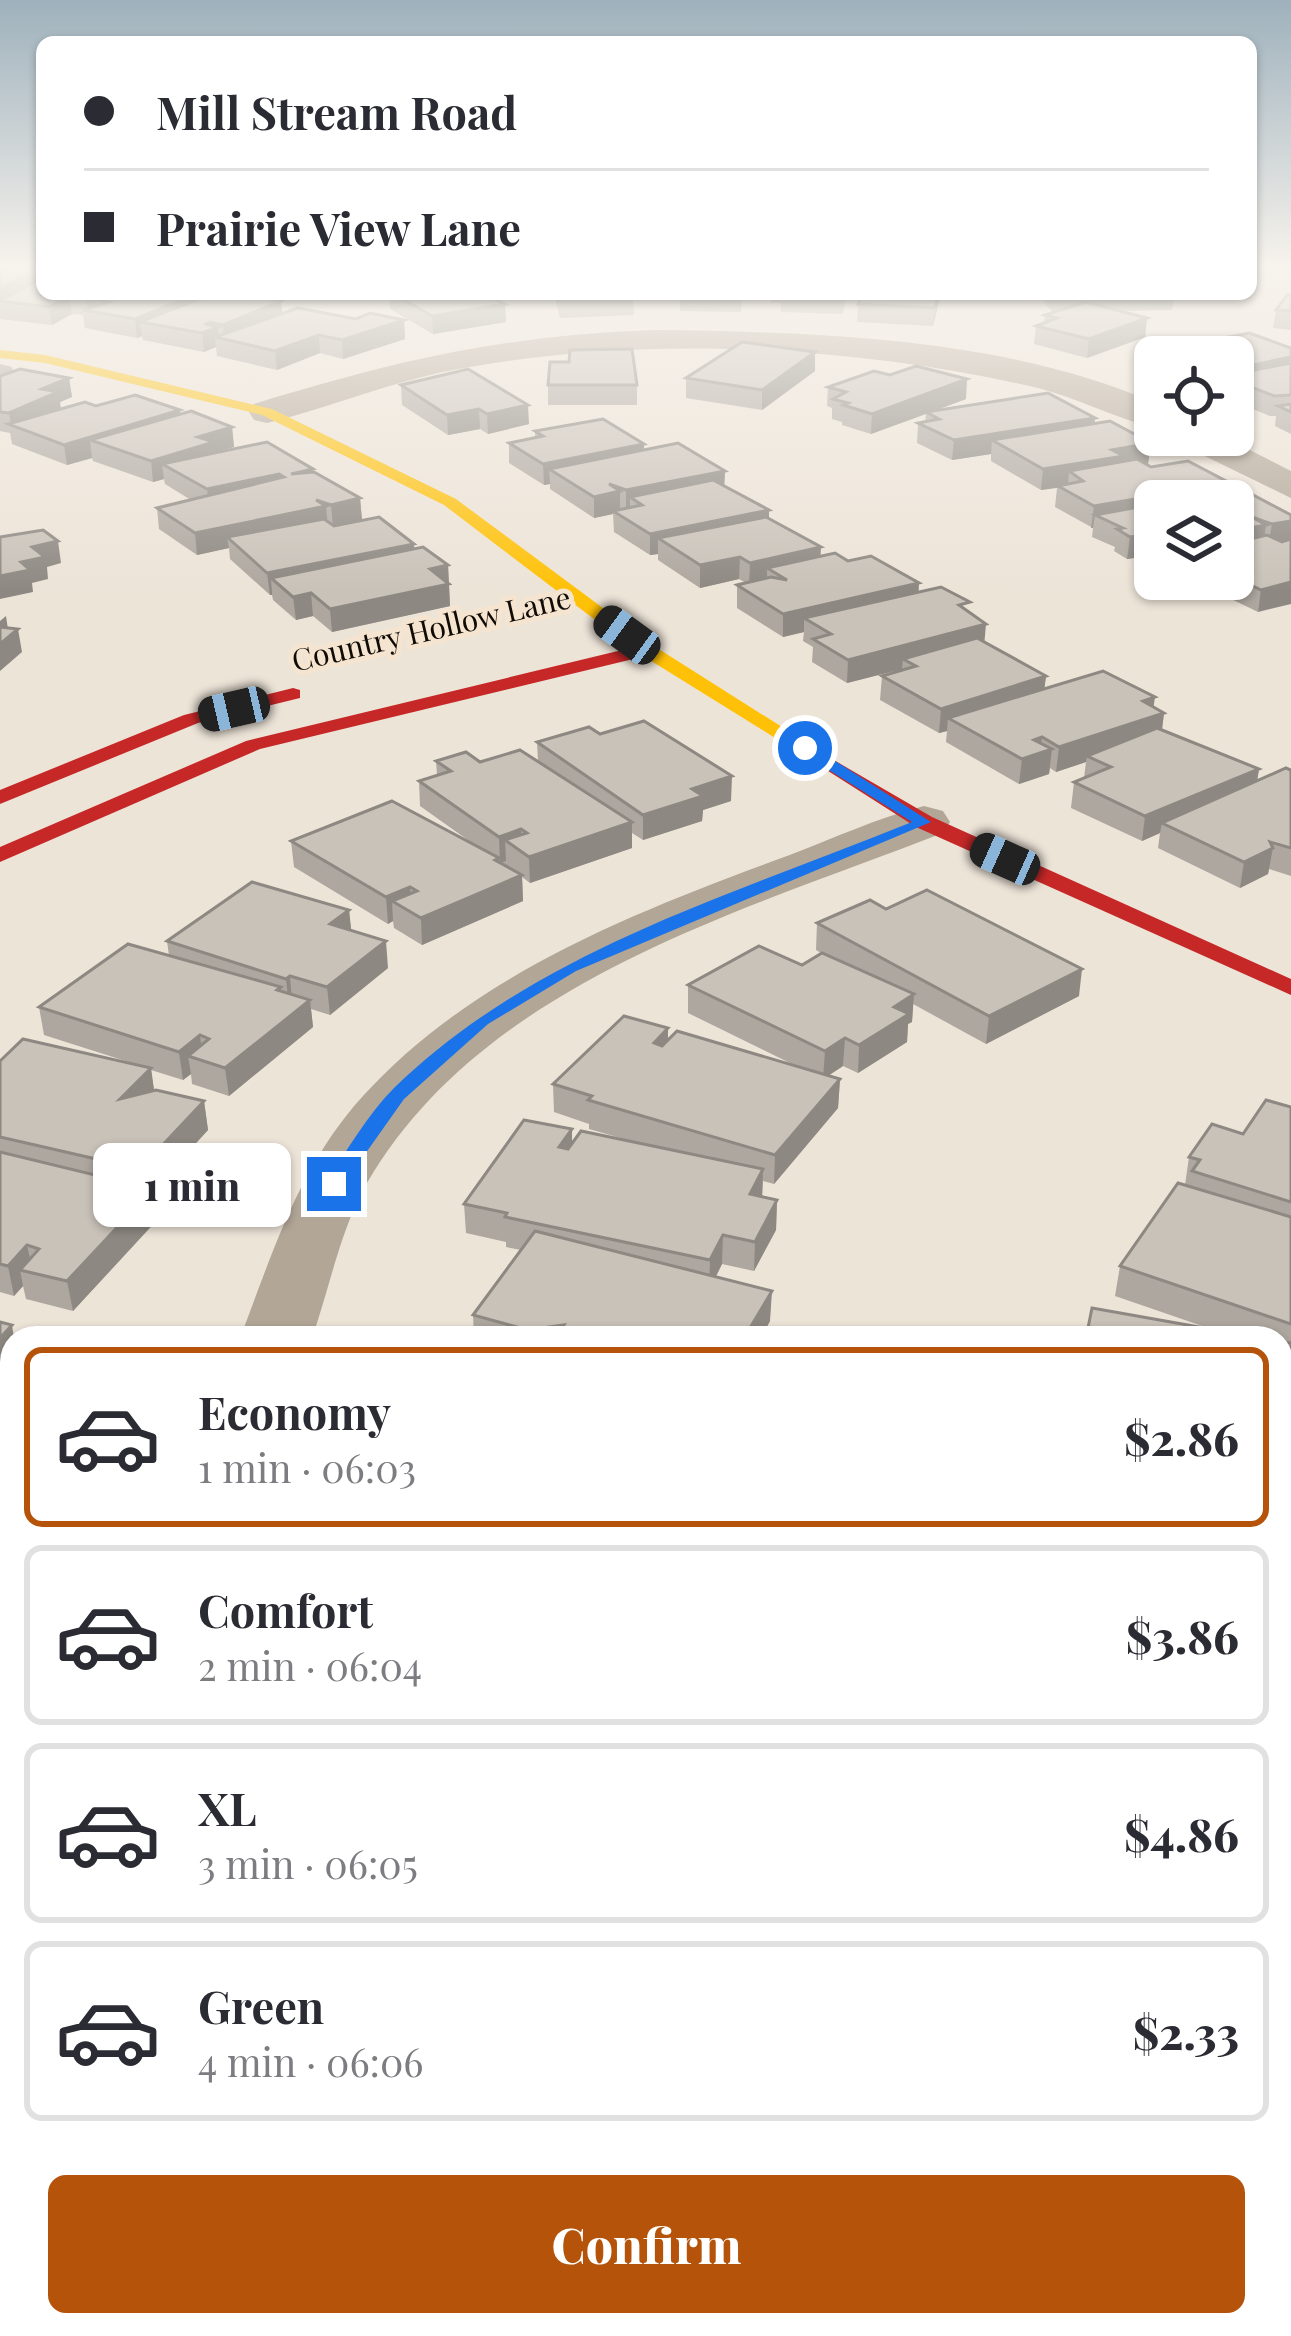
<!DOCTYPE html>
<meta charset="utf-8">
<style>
:root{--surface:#fff;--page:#f2f2f3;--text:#2b2b33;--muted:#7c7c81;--line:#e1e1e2;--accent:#b45309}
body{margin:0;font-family:"Playfair Display",serif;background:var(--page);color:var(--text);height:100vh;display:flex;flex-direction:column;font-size:45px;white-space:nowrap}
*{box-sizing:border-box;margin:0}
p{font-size:39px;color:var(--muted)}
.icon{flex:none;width:66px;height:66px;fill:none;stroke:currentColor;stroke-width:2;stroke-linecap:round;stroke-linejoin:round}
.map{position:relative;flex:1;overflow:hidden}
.panel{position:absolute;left:0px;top:1326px;width:1293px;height:1011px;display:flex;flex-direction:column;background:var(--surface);border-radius:36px 36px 0 0;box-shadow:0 3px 9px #0004}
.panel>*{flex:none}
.hud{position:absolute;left:36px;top:36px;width:1221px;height:264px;border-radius:18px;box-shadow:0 3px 9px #0004;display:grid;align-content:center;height:264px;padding:0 48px;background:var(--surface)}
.fabs{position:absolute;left:1134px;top:336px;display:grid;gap:24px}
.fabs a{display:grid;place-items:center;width:120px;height:120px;border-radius:18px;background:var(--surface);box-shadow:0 3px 9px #0004;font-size:60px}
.end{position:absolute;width:54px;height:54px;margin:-27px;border:15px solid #1a73e8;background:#fff;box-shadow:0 0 0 6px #fff}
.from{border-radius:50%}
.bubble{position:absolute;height:84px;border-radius:18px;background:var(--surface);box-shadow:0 3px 9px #0004;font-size:39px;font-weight:800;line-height:84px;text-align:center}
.car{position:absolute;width:36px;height:72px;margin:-36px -18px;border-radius:15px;box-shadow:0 0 9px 3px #0007;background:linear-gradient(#222 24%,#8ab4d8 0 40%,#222 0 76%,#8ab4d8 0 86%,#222 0)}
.hud b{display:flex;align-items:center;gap:42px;height:114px;font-size:45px}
.hud b+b{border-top:3px solid var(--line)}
.hud i{width:30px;height:30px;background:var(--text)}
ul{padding:21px 0 0;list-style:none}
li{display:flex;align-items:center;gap:36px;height:180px;margin:0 24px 18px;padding:0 24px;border:6px solid var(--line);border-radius:18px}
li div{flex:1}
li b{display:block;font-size:45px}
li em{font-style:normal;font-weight:800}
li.current{border-color:var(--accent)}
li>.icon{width:108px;height:108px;stroke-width:1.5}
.primary-button{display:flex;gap:24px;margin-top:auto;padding:24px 48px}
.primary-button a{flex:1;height:138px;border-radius:18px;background:var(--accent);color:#fff;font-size:48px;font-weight:800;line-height:138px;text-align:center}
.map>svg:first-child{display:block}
</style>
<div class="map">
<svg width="1291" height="2336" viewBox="0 0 1291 2336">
<rect width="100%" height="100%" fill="#ede4d8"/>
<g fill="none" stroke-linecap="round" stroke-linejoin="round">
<g fill="#b2a697" fill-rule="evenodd">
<path d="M657 330C815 332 1008 338 1155 403V428C1114 418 1076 397 1034 387 853 346 652 335 470 367 400 378 335 406 267 423L254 420 249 412 254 404C398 360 505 335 657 330Z"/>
<path d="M1172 435H1220L1291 471V498L1178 443Z"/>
<path d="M924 806 943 811 950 822 943 833C740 912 484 982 367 1183 340 1230 330 1287 312 1338H240C273 1252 299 1166 363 1096 474 974 635 912 787 856 832 839 877 818 924 806Z"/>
</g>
<path fill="#ffc107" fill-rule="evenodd" d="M0 350 45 355 272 409 456 499 654 646 842 765 839 769H825L640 654 444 505 262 415 45 363 0 358Z"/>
<g fill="#c62828" fill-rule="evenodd">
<path d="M647 644 654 646V654L260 749 0 862V847L246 741Z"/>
<path d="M293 688 300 690V698L198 723 0 804V790L184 715Z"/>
<path d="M832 759 932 817 1291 979V995L916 827 825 769 822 765Z"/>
</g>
</g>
<g fill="#ada79f">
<path d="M0 264 42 294 209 295 282 313 404 320 405 339 343 359 320 353 277 370 217 356 216 347 204 352 143 340 142 336 137 338 85 328 83 315 72 314 52 325 0 319Z"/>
<path d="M389 294H484L506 322 433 334 390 309Z"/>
<path d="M554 294H633L634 315 560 318Z"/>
<path d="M664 294H742L741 312 680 311V300H664Z"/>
<path d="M771 294H846L843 314 781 312V303H771Z"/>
<path d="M862 294H941L933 326 857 322 858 304Z"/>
<path d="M1038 294H1175L1172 310 1119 311 1147 318 1145 337 1087 358 1034 344 1036 326 1044 323 1045 315 1052 312Z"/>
<path d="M1291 295V330L1273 328 1276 310Z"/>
<path d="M1291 348V434L1275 426 1276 416H1270L1233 401V357H1155V375L1148 372 1150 353Z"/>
<path d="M815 352V371L762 410 686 398V378Z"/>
<path d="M0 364 12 367 13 371 69 378 72 397 60 402 61 409 96 406 180 414 232 427 234 447 218 452 314 472 360 498 362 520 448 565 450 606 332 632 313 616 296 620 273 600 272 595H270L230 559 229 548 197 555 159 529 157 508 191 500 165 484 164 479 153 482 93 461 92 458 67 465 12 444 10 433 0 431Z"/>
<path d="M401 385 529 424 488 434 480 429 448 435 402 405Z"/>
<rect x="548" y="385" width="89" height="20"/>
<path d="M828 387 966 399 934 411 1095 424 1151 443 1148 464H1145L1151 467 1229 490 1291 515 1258 612 1190 579H1233V501H1155V560L1148 556 1127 559 1114 551 1115 547 1092 537 1093 528 1055 507 1057 488 1041 490 991 461V454L952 460 917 443 918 423 925 422 926 414 871 434 842 425V422L832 419V408L827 406Z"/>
<path d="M535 431 644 450 725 471 724 486 769 510V519L821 556 848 561 969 613 984 642 1046 676 1044 689 1154 707 1164 713 1162 730 1259 769 1257 781 1291 770V876L1269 869 1268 874 1240 888 1158 848 1160 833 1142 841 1071 808 1074 782 1084 778 1086 762 1056 772 1050 768 1049 774 1019 784 946 742 947 731 939 733 880 700 882 676 902 669 847 683 812 662 813 647 803 641 804 632 783 637 737 608V585L746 583 739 579 700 588 658 560V554L650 555 614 532 613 514 594 518 550 489V484L544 485 509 463V443L535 438Z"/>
<path d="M600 734 731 801 703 810 702 821 643 840 632 833V848L530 883 522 877 523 901 422 945 394 928 393 921 388 924 294 867 291 841 479 848 420 806 419 781 437 775 436 761H538L537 742Z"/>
<path d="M886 909 1079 996 986 1044 913 1004 912 1022 908 1024 907 1042 858 1073 843 1066 828 1076 840 1079 838 1108 774 1184 763 1181 762 1197 777 1200 776 1230 754 1271 722 1264 716 1277 770 1321 761 1338H474L473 1315 521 1250 506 1247V1242L466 1233 464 1204 572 1144 638 1143 589 1129V1124L554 1112 553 1084 668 1028V1040L800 1068 688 1013V985L802 965 821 953 816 950 817 923Z"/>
<path d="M349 910 351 931 388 968 330 1015 311 1009 313 1027 229 1096 192 1084 191 1074 183 1080 151 1070 154 1091 204 1101 208 1130 153 1190 158 1219 73 1311 26 1299 23 1286 14 1296 0 1292V1061L138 1065 44 1035 39 1007 169 956 167 941Z"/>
<path d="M1291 1107V1639L1281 1637V1338H1086L1211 1329 1115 1296 1120 1266 1185 1185 1189 1157 1243 1134Z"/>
<path d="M0 1550 12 1554V1898L0 1893Z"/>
<path d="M1281 1651 1291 1653V1858L1281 1856Z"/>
<path d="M1291 2020V2275L1281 2271V2056Z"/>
</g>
<g fill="#8d8882">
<path d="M42 268V287L0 301V288Z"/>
<path d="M94 294H123L96 299 97 311H88L86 298Z"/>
<path d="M197 294H209L210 307 140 322 142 336 137 338 135 319Z"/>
<path d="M938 294H941L933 326 935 308Z"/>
<path d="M69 296 72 314 52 325 49 307Z"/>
<path d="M281 301 283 319 224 339 223 325Z"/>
<path d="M505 304 506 322 433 334 432 316Z"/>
<path d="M1147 318 1145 337 1087 358 1089 339Z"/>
<path d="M404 320 405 339 343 359 342 340Z"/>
<path d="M209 322V330L218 327 219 338 215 337 216 347 204 352 202 333 206 324Z"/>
<path d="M319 335 320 353 277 370 275 351Z"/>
<path d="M815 352V371L762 410V390Z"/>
<path d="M1291 357V375L1233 380V369Z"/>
<path d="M69 378 72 397 60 402 61 412 11 425 9 413 42 389Z"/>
<path d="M967 379 966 399 871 434 872 414Z"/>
<path d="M528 405 529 424 488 434 487 414Z"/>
<path d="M479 409 480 429 448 435 447 415Z"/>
<path d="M180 410 182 430 90 440 92 458 67 465 64 445Z"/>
<path d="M1095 418 1093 438 992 440 991 454 952 460 954 440Z"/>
<path d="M232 427 234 447 162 464 164 479 153 482 151 461 198 437Z"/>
<path d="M1151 443 1148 464 1123 468 1083 481 1069 471 1068 486 1041 490 1043 469 1112 450Z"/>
<path d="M644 444V465L549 469 550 484 544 485 543 464Z"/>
<path d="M725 471 724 491 642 505 630 497V511H626V490Z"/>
<path d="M279 474 281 495 210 510 207 489Z"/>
<path d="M1230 483 1227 501H1155V517L1095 515 1093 528H1091L1094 506Z"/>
<path d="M620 491V512L613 511V514L594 518V497Z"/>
<path d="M360 498 362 520 333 527 331 505Z"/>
<path d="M326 506 328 528 227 537 229 548 197 555 195 533Z"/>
<path d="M769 510V531L658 538V554L650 555V534Z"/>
<path d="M1291 521V542L1268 546 1272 524Z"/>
<path d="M1266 525 1263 547 1233 552V531Z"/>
<path d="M1151 534 1148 556 1127 559 1130 537Z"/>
<path d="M58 541 61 563 47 567 48 579 32 583 33 592 0 599V576L21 562 32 547Z"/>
<path d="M414 544 415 566 271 578 272 595H270L267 573Z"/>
<path d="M821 547 820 569 767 568V581L749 585 750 563Z"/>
<path d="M740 557 739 579 700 588V565Z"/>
<path d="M448 565 450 606 332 632 330 609 430 569Z"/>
<path d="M1291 582V604L1258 612 1261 590Z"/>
<path d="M919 583 918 606 804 618V632L783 637V614Z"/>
<path d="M311 593 313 616 296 620 293 597Z"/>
<path d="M6 616 9 636 18 629 22 652 0 671V621Z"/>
<path d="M986 624 984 647 903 659 902 669 847 683 848 660Z"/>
<path d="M1046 676 1043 700 948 718 947 731 939 733 941 709Z"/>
<path d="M1155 697 1152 717 1164 713 1161 737 1087 756 1086 762 1056 772 1059 747 1143 701Z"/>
<path d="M1042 737 1040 753 1052 749 1049 774 1019 784 1022 759 1034 740Z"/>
<path d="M1259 769 1255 794 1162 823 1160 833 1142 841 1145 816Z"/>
<path d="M732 776 731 801 703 810 702 821 643 840V815L692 789Z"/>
<path d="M632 822V848L530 883 529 857Z"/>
<path d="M521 829 522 852 505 840 506 861 500 863 499 837Z"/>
<path d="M1273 848 1268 874 1240 888 1244 862Z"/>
<path d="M499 858 500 884 522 875 523 901 422 945 421 918Z"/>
<path d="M410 887 412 913 392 901 393 921 388 924 386 897Z"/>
<path d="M349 910 352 937 330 924Z"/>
<path d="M386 941 388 968 330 1015 327 987Z"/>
<path d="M1082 969 1079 996 986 1044 989 1016Z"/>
<path d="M290 976 292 1003 289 1006 286 979Z"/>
<path d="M914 994 912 1022 908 1024 907 1042 858 1073 859 1045 894 1007Z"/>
<path d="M310 1000 313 1027 229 1096 225 1068Z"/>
<path d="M668 1028V1056L654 1043Z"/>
<path d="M200 1035 203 1060 188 1056 191 1074 183 1080 179 1052Z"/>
<path d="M845 1038 843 1066 823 1079 825 1051Z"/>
<path d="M151 1068 155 1097 120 1099Z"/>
<path d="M840 1079 838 1108 774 1184 775 1155Z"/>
<path d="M204 1101 208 1130 153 1190 158 1219 73 1311 67 1281 145 1198 140 1169Z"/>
<path d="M572 1129V1158L559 1147Z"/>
<path d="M763 1169 762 1199 750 1194Z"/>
<path d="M777 1200 776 1230 754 1271 755 1242Z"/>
<path d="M723 1235 722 1264 709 1289 710 1260Z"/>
<path d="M27 1245 33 1273 20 1270 23 1286 14 1296 8 1266Z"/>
<path d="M772 1291 770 1321 761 1338H744Z"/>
<path d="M12 1325 14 1338H12V1362L0 1376V1338Z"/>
<path d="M564 1325V1338H529L528 1330Z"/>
<path d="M12 1581V1621L0 1636V1595Z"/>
</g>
<g fill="#c9c2b9" stroke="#8d8882" stroke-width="3">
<path d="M0 264 42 266V268L0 288Z"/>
<path d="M42 278V294H94L86 298 69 296 49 307 0 301Z"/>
<path d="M109 294H197L135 319 83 310 109 302 96 299Z"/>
<path d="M212 294H240L281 301 223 325 209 322 206 324 218 327 202 333 140 322Z"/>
<path d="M394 294H484L505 304 432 316Z"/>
<path d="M559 294H633L634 297 560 299Z"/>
<path d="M781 294H844V296Z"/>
<path d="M862 294H938L935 308 858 304Z"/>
<path d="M1287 295H1291V311L1276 310Z"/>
<path d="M1085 302 1147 318 1089 339 1036 326 1057 318 1045 315Z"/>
<path d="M298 308 356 319 370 313 404 320 342 340 319 335 275 351 215 337Z"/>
<path d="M1249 333 1291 348V357L1233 369V357H1160L1150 353Z"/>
<path d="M742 342 815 352 762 390 686 378Z"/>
<path d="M632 349 637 385H548L550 362H569L570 350Z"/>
<path d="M1291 363V395L1274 396 1233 380V374Z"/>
<path d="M916 366 967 379 872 414 843 405 848 403 833 399 846 392 828 387 874 371 890 375Z"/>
<path d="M20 369 69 378 42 389 58 392 9 413 0 412V376Z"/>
<path d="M468 369 528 405 487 414 479 409 447 415 401 385Z"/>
<path d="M1048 393 1095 418 954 440 918 423 939 419 926 412Z"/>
<path d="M135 395 180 410 64 445 8 424 85 402 96 406Z"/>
<path d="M1291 404V412L1278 406Z"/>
<path d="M191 411 232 427 198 437 214 442 151 461 90 440Z"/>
<path d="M603 419 644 444 543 464 509 443 543 436 535 431Z"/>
<path d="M1110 421 1151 443 1112 450 1124 456 1043 469 992 440Z"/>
<path d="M267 442 313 469 291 474 314 472 360 498 331 505 316 500 326 506 195 533 157 508 284 477 279 474 207 489 162 464Z"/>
<path d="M678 443 725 471 626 490 609 484 620 491 594 497 549 469Z"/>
<path d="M1137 459 1151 467 1188 461 1230 483 1094 506 1058 486 1083 481 1069 471Z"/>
<path d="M713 480 769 510 650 534 613 511 642 505 630 497Z"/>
<path d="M1240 488 1291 515V521L1272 524 1252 517 1266 525 1233 531V501H1171Z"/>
<path d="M1155 504V536L1151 534 1130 537 1117 529 1123 528 1095 515Z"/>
<path d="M379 517 414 544 267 573 227 537 324 519 334 526Z"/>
<path d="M766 517 821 547 750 563 740 557 700 565 658 538Z"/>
<path d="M43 530 58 541 32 547 45 557 21 562 30 570 0 576V537Z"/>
<path d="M1267 535 1282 542 1291 539V582L1261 590 1233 576V543Z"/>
<path d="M423 547 448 565 430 569 449 584 330 609 311 593 293 597 271 578Z"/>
<path d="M835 553 848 561 871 556 919 583 783 614 737 585 771 577 787 580 767 568Z"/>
<path d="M941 587 970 602 959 605 986 624 848 660 813 639 831 634 804 618Z"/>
<path d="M0 627 18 629 0 644Z"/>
<path d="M977 638 1046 676 941 709 882 676 916 666 903 659Z"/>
<path d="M1103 671 1155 697 1143 701 1164 713 1059 747 1042 737 1034 740 1052 749 1022 759 948 718Z"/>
<path d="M644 721 732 776 692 789 703 796 643 815 537 742 589 727 600 734Z"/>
<path d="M1157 728 1259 769 1145 816 1074 782 1111 767 1087 756Z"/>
<path d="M520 750 632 822 529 857 505 840 527 833 521 829 499 837 419 781 451 771 436 761 466 752 480 762Z"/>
<path d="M1286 768 1291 770V848L1270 842 1273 848 1244 862 1162 823Z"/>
<path d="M392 801 499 858 495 860 522 875 421 918 392 901 417 891 410 887 386 897 291 841Z"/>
<path d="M252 882 349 910 330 924 386 941 327 987 290 976 286 979 167 941Z"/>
<path d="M927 890 1082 969 989 1016 817 923 870 900 886 909Z"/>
<path d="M128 944 281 987 277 990 310 1000 225 1068 188 1056 209 1039 200 1035 179 1052 39 1007Z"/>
<path d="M759 946 802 965 822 953 914 994 894 1007 909 1014 859 1045 845 1038 825 1051 688 985Z"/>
<path d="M624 1016 668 1028 654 1043 662 1046 677 1031 840 1079 775 1155 588 1100 592 1096 553 1084Z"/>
<path d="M23 1039 151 1068 120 1099 156 1090 204 1101 140 1169 0 1137V1061Z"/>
<path d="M1266 1100 1291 1107V1202L1192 1171 1200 1160 1189 1157 1212 1124 1243 1134Z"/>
<path d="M524 1120 572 1129 559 1147 568 1149 581 1131 763 1169 750 1194 777 1200 755 1242 723 1235 710 1260 505 1217 507 1213 464 1204Z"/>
<path d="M0 1152 153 1189 67 1281 20 1270 39 1249 27 1245 8 1266 0 1264Z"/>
<path d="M1178 1183 1291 1217V1324L1120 1266Z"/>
<path d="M535 1231 772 1291 744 1338H556L564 1325 528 1330 473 1315Z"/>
<path d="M1092 1308 1261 1338H1086Z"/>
<path d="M0 1322 12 1325 0 1338Z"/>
<path d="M1281 1342 1291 1343V1470L1281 1468Z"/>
<path d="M1281 1494 1291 1495V1606L1281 1604Z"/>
<path d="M0 1550 12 1554V1581L0 1595Z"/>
<path d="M12 1607V1860L0 1855V1620Z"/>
<path d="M1281 1651 1291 1653V1813L1281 1811Z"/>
<path d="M1291 2020V2240L1281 2236V2056Z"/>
</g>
<linearGradient id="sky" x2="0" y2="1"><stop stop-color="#9eb1bc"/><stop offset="0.45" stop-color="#f7f3ed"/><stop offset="1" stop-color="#f7f3ed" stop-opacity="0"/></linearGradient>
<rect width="1291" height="591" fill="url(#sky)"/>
<path fill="#1a73e8" d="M800 745H810L931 822 576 971 488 1024 404 1099 341 1188H327L324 1184C346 1153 367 1115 394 1088 536 950 733 895 912 822L800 752Z"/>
<g text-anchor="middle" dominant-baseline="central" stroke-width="10" stroke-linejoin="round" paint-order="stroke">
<g font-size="30" fill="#100b05" stroke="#f5e5d0">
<text transform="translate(431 628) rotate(-13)">Country Hollow Lane</text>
</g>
</g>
</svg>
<div class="fabs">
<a><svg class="icon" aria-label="locate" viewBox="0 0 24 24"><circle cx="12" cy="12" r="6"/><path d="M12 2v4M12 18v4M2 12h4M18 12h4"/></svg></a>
<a><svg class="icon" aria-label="layers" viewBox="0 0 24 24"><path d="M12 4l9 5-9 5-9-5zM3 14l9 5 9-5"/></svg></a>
</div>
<i class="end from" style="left:805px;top:748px"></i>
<i class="end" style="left:334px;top:1184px"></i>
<div class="bubble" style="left:93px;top:1143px;width:198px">1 min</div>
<i class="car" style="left:627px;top:635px;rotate:306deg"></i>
<i class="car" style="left:234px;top:709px;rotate:257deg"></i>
<i class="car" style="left:1005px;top:859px;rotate:294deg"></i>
<div class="hud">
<b><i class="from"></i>Mill Stream Road</b>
<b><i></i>Prairie View Lane</b>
</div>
<section class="panel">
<ul>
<li class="current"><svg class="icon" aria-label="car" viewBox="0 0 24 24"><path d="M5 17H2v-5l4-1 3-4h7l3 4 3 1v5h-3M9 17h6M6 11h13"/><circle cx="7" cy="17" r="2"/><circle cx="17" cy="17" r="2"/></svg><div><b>Economy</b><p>1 min · 06:03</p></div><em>$2.86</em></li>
<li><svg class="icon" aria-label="car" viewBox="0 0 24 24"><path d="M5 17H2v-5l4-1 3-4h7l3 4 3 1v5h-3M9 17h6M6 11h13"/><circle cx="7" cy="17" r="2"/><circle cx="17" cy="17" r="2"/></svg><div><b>Comfort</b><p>2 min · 06:04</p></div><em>$3.86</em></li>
<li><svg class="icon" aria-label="car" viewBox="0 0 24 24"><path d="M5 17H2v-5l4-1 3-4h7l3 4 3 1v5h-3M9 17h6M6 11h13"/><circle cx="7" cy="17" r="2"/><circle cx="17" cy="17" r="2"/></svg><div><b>XL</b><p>3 min · 06:05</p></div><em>$4.86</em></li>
<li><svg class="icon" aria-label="car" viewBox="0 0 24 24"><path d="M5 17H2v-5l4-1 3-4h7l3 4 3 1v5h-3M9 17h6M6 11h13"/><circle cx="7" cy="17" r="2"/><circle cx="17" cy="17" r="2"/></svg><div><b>Green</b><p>4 min · 06:06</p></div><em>$2.33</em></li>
</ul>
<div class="primary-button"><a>Confirm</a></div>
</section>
</div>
